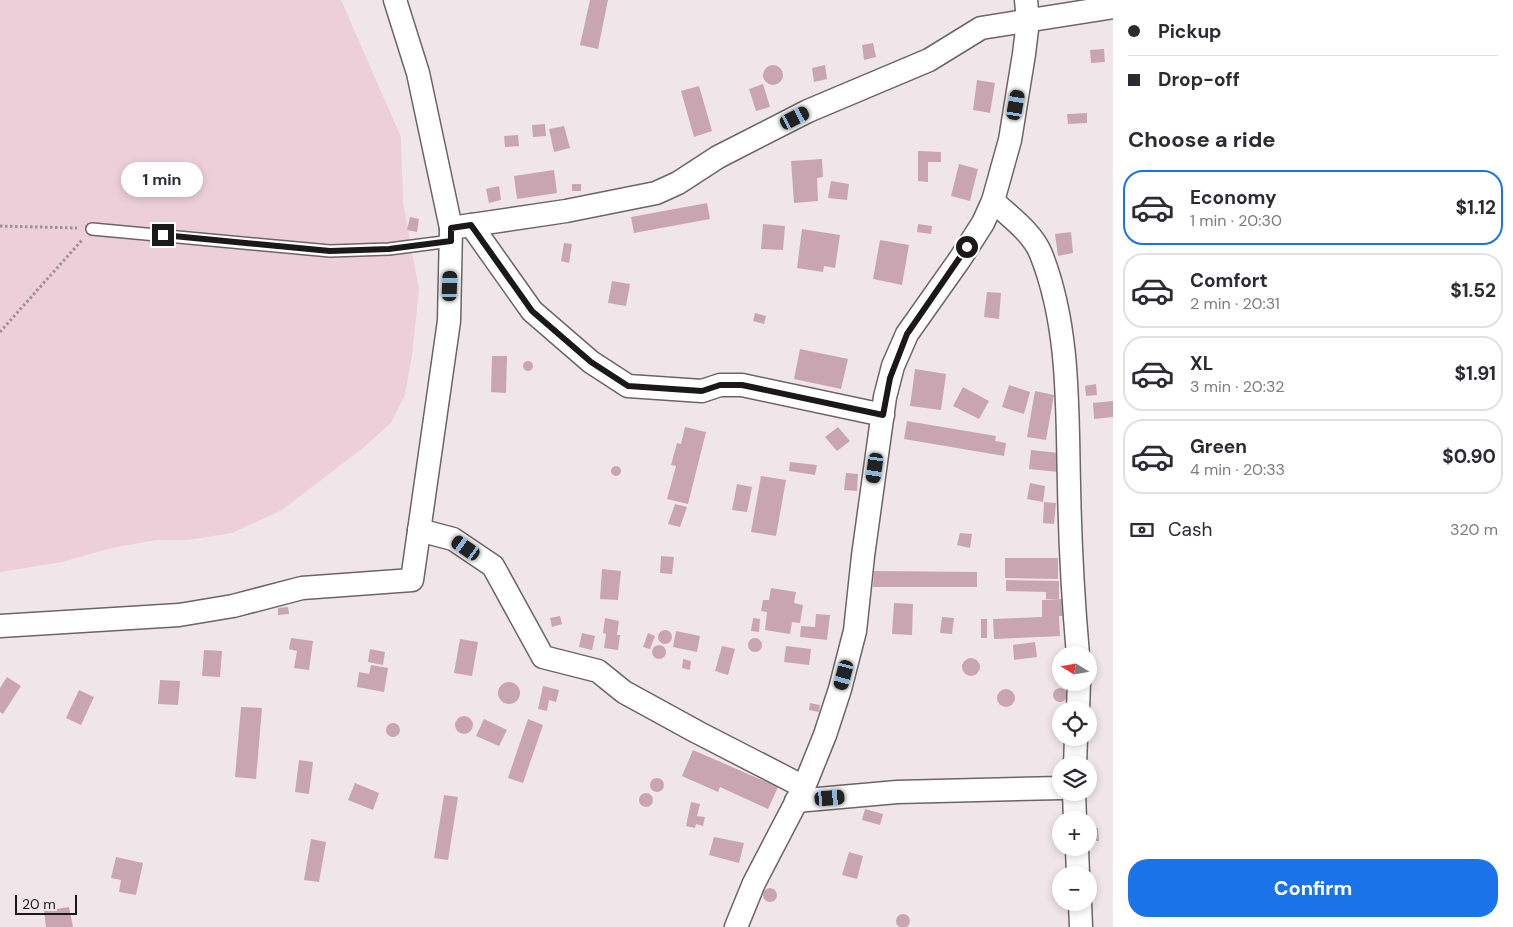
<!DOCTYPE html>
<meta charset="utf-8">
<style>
:root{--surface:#fff;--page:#f2f2f3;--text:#2b2b33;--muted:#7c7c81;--line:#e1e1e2;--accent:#1a73e8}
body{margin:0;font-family:"DM Sans",sans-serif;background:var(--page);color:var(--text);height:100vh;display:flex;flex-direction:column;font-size:19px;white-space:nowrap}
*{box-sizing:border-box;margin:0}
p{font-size:16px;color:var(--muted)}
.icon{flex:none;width:28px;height:28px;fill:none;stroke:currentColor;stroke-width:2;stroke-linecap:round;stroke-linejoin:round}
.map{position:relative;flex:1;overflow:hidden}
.side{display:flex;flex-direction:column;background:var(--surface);width:400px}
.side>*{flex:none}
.top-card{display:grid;align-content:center;height:110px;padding:0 15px;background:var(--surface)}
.needle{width:32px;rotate:281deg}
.fabs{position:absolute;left:1052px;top:646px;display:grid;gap:10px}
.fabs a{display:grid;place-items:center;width:45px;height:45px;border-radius:50%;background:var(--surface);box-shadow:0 2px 8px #0003;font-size:25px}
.scale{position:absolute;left:15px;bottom:12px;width:62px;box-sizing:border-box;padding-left:5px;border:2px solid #1b1819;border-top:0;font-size:14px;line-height:18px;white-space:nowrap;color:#1b1819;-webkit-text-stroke:4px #f0e6e9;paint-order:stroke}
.end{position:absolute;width:22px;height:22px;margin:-11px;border:6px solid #1b1819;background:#fff;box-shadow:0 0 0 2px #fff}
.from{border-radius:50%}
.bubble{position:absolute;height:35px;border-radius:18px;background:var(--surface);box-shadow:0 2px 8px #0003;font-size:16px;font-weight:700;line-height:35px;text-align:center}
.car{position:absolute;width:15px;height:30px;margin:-15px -8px;border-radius:6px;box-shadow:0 0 4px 1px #0007;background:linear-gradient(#222 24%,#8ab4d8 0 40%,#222 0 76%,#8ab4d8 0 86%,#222 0)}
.top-card b{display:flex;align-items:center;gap:18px;height:48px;font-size:19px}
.top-card b+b{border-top:1px solid var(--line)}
.top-card i{width:12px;height:12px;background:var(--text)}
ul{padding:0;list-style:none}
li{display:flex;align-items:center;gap:15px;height:75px;margin:0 10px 8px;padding:0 5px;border:2px solid var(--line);border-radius:20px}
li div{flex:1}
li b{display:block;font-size:19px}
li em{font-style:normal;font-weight:700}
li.current{border-color:var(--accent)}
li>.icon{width:45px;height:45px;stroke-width:1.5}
h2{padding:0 15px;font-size:22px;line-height:60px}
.pay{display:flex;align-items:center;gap:12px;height:55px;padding:0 15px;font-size:19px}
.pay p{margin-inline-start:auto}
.action{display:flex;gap:10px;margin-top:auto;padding:10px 15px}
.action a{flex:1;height:58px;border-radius:20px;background:var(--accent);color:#fff;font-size:20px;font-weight:700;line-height:58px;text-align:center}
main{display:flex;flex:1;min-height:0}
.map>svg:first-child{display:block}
</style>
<main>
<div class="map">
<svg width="1113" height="927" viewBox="0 0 1113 927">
<rect width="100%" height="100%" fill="#f0e6e9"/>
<path fill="#edcfda" d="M0 0H341L401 137 403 202 419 290 412 355 405 395 391 423 363 448 282 510 232 533 188 540H156L112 548 62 562 0 572Z"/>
<g fill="#c9a5b2">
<path d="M590 0H608L598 49 580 45Z"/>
<path d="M873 43 876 57 864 60 862 45Z"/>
<path d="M1104 49 1105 62 1091 63 1090 50Z"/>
<path d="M825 65 827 79 814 82 812 68Z"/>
<circle cx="773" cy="75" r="10"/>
<path d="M977 80 995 83 990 113 973 110Z"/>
<path d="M763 84 770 107 756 111 749 89Z"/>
<path d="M699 86 712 131 694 137 681 91Z"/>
<path d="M1087 113V123L1068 124 1067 114Z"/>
<path d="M545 124 546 136 533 137 532 125Z"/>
<path d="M564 126 570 148 554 152 549 129Z"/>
<path d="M518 135 519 146 505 147 504 136Z"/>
<path d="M918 151 941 152V162H928V182L918 181Z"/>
<path d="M822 159 823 177 817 178 818 201 794 203 791 161Z"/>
<path d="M959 164 978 169 970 201 951 196Z"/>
<path d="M554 170 557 193 517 199 514 176Z"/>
<path d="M831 181 849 184 847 200 828 198Z"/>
<rect x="572" y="184" width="9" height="7"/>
<path d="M499 186 501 200 489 203 486 189Z"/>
<path d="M707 203 710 219 634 233 631 217Z"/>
<path d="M410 217 419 219 417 232 407 230Z"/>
<path d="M763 224 785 226 783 250 761 249Z"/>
<path d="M918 224 932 226 931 234 917 232Z"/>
<path d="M802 229 840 235 835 268 824 266 823 272 797 268Z"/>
<path d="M1071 232 1073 253 1058 256 1055 234Z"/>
<path d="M880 240 909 245 902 285 873 279Z"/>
<path d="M564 243 572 244 569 263 561 261Z"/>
<path d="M612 281 630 284 626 306 608 303Z"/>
<path d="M987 292 1001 293 999 319 984 317Z"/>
<path d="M755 313 766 316 764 324 753 321Z"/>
<path d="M800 349 848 359 841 389 794 379Z"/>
<path d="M492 356H507L506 393 491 392Z"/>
<circle cx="528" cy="366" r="5"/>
<path d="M915 369 946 374 941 410 910 406Z"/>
<path d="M1096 384 1097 395 1086 396 1085 386Z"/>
<path d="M1009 385 1030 392 1024 414 1002 407Z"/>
<path d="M963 387 989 401 979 419 953 406Z"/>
<path d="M1035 391 1054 395 1046 440 1027 437Z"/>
<path d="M1113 401V417L1094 419 1093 403Z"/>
<path d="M907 421 996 436 995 441 1006 443 1004 456 904 439Z"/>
<path d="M685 427 706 432 688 504 667 499 676 466 671 465 677 443 681 444Z"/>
<path d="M838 427 850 441 837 451 825 437Z"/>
<path d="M1031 450 1060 453 1059 472 1029 469Z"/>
<path d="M790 462 817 465 815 475 789 471Z"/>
<circle cx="616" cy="471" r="5"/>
<path d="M846 473 858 474 857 491 844 490Z"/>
<path d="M761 476 786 480 776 536 751 532Z"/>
<path d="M1030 483 1045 486 1043 502 1027 499Z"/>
<path d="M737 484 752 487 747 512 732 510Z"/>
<path d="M1044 502 1056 503 1054 524 1043 523Z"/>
<path d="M675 504 687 507 680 527 668 524Z"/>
<path d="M960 533 972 534 970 548 957 545Z"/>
<path d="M661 556 674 557 672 574 660 573Z"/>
<path d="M1005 558H1058V579L1005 578Z"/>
<path d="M602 569 621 571 618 600 600 599Z"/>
<path d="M874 571 977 572V587H873Z"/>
<path d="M1006 580 1059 581V599H1046V592L1006 591Z"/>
<path d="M771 588 796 592 794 603 803 605 800 623 792 622 790 634 765 630 767 612 761 611 763 600H769Z"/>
<path d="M1062 599 1063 616H1059L1060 636 994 639 993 619 1042 617V600Z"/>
<path d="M894 603 913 604 912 635 892 634Z"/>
<path d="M288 607 289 614 278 615V608Z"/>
<path d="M816 614 830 615 827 640 800 637 801 626 815 627Z"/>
<path d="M560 616 562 624 552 627 550 618Z"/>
<path d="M942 617 954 618 952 634 940 633Z"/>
<path d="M605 618 619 621 617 635H620L618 650 604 648 606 634 603 633Z"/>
<path d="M753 618 760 619 759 632 751 631Z"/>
<rect x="981" y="619" width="6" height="19"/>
<circle cx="665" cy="637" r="7"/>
<path d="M676 631 700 636 697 652 673 647Z"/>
<path d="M582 633 595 636 592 650 579 647Z"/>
<path d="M648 633 655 636 650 649 643 647Z"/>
<path d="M291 638 313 641 309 670 294 668 297 651 289 649Z"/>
<circle cx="755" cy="645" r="7"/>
<path d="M460 639 478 642 472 676 454 673Z"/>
<path d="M1035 642 1037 657 1014 660 1013 645Z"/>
<circle cx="659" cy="652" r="7"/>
<path d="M722 646 735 649 728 675 715 671Z"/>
<path d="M786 646 811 649 809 665 784 662Z"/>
<path d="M370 649 385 652 383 665 368 662Z"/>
<path d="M204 650 222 651 220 677 202 676Z"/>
<circle cx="971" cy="667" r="9"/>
<path d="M683 659 691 661 690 670 682 668Z"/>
<path d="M371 665 388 668 384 692 357 687 359 672 369 674Z"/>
<path d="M7 677 21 686 3 714 0 712V688Z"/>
<path d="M160 680 180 681 178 705 158 704Z"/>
<circle cx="509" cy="693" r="11"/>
<path d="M543 686 559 690 556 702 549 700 547 711 538 709Z"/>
<circle cx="1060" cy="695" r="7"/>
<circle cx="1006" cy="698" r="9"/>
<path d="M79 690 94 697 81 725 66 718Z"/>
<path d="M810 703 820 705 819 712 809 710Z"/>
<path d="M241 707 262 708 256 779 235 777Z"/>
<circle cx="464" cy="725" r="9"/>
<path d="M484 719 507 730 499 746 476 736Z"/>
<path d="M528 719 543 725 523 783 508 778Z"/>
<circle cx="393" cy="730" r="7"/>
<path d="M693 750 778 787 768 809 720 787 718 792 682 776Z"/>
<path d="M299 760 313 762 309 794 295 792Z"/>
<circle cx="657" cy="785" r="7"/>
<path d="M355 783 379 793 373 810 348 800Z"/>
<circle cx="646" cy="800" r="7"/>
<path d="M444 795 458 797 448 860 434 858Z"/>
<path d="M691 802 700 804 697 816 705 817 703 826 696 824 695 828 686 826Z"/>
<path d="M865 809 883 814 880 825 862 820Z"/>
<path d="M1089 828H1098L1099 841H1089Z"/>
<path d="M714 837 744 843 739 863 709 855Z"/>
<path d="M311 839 326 842 319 882 304 880Z"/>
<path d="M849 852 863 856 857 879 842 875Z"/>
<path d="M116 857 143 863 136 895 119 892 121 880 111 878Z"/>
<circle cx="770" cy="895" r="7"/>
<path d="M69 907 73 927H46L44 911Z"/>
<circle cx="903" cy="921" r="7"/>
</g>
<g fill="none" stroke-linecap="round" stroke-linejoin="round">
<defs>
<path id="lane" d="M92 229 330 251 389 249 451 241"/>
<g id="street">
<path d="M993 201C1010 217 1032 232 1041 254 1070 327 1067 408 1069 485 1070 542 1073 598 1078 655"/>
<path d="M471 225 532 311 591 362 628 386 702 391 720 385H742L883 415"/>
<path d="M451 228 566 211 656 193 678 183 718 157 808 111 929 60 981 28 1113 7"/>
<path d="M419 530 453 539 493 566 543 657 598 671 624 692 697 732 804 787"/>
<path d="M0 626 179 615 233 606 302 588 412 580 449 321 451 228 418 73 395 0"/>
<path d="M1078 710 1079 682"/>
<path d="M1075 765 1076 738"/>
<path d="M1074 792 1075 820"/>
<path d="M796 801 897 792 1061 788"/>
<path d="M1077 848 1078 875"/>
<path d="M1080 902 1081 927"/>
<path d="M736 927 754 883 804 787 825 735 840 689 855 631 863 556 885 397 893 366 907 334 960 259 983 223 993 201 1010 140 1024 54 1028 21 1026 0"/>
</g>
</defs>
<use href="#lane" stroke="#6c6467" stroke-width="14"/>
<use href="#street" stroke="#6c6467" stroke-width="25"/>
<g stroke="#9a9295" stroke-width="3" stroke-dasharray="2.5 2.5" stroke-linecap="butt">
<path d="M0 226 77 228"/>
<path d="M0 332 82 240"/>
</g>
<use href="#lane" stroke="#fff" stroke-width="11"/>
<use href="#street" stroke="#fff" stroke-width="22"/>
</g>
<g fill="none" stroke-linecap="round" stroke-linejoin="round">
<path stroke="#1b1819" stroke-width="6" d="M163 235 330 251 389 249 451 241V228L471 225 532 311 591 362 628 386 702 391 720 385H742L883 415 890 378 907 334 967 247"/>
</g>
</svg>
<div class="fabs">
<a><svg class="needle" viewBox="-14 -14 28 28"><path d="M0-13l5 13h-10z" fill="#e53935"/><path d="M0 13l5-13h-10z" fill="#7c7c81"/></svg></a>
<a><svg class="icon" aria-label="locate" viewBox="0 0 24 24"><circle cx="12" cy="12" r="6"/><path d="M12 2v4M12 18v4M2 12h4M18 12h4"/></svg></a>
<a><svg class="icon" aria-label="layers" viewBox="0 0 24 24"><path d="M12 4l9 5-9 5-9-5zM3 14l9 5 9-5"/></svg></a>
<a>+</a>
<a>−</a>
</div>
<div class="scale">20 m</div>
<i class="end from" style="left:967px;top:247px"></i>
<i class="end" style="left:163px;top:235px"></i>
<div class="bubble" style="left:121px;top:162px;width:82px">1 min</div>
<i class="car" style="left:1016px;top:105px;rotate:10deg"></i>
<i class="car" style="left:795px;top:118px;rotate:63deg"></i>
<i class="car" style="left:450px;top:286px;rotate:2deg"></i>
<i class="car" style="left:875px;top:468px;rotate:188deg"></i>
<i class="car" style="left:466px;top:548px;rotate:305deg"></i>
<i class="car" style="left:844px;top:675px;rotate:195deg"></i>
<i class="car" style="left:830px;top:798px;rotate:85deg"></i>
</div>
<section class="side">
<div class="top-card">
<b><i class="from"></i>Pickup</b>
<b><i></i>Drop-off</b>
</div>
<h2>Choose a ride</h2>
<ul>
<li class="current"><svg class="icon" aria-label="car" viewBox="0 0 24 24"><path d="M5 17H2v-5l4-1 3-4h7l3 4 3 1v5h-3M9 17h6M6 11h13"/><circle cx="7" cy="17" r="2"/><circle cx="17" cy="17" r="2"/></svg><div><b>Economy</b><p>1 min · 20:30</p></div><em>$1.12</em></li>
<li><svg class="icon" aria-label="car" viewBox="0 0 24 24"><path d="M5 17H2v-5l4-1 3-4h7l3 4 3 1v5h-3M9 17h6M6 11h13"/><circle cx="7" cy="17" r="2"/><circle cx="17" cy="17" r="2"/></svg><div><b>Comfort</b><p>2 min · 20:31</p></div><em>$1.52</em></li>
<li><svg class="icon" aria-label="car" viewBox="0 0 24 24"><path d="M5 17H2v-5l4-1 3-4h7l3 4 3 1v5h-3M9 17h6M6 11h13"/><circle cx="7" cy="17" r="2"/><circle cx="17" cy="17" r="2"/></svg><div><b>XL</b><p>3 min · 20:32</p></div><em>$1.91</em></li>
<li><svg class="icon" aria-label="car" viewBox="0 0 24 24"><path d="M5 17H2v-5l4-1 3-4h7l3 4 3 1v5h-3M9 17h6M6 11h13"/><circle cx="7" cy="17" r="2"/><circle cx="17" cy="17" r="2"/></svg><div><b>Green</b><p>4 min · 20:33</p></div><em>$0.90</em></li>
</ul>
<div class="pay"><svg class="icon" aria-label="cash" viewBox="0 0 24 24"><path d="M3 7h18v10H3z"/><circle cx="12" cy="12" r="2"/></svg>Cash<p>320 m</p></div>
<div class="action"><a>Confirm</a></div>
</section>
</main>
